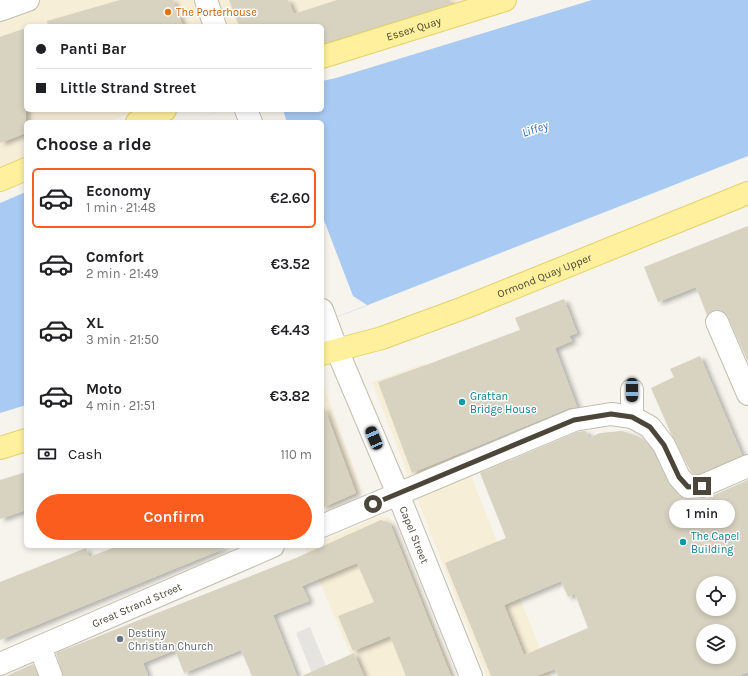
<!DOCTYPE html>
<meta charset="utf-8">
<style>
:root{--surface:#fff;--page:#f2f2f2;--text:#202124;--muted:#757577;--line:#e0e0e0;--accent:#fb5d1e}
body{margin:0;font-family:Karla,sans-serif;background:var(--page);color:var(--text);height:100vh;display:flex;flex-direction:column;font-size:15px;white-space:nowrap}
*{box-sizing:border-box;margin:0}
p{font-size:13px;color:var(--muted)}
.icon{flex:none;width:22px;height:22px;fill:none;stroke:currentColor;stroke-width:2;stroke-linecap:round;stroke-linejoin:round}
.map{position:relative;flex:1;overflow:hidden}
.drawer{position:absolute;left:24px;top:120px;width:300px;height:428px;display:flex;flex-direction:column;background:var(--surface);border-radius:6px;box-shadow:0 2px 6px #0003}
.drawer>*{flex:none}
.hud{position:absolute;left:24px;top:24px;width:300px;height:88px;border-radius:6px;box-shadow:0 2px 6px #0003;display:grid;align-content:center;height:88px;padding:0 12px;background:var(--surface)}
.tools{position:absolute;left:696px;top:576px;display:grid;gap:8px}
.tools a{display:grid;place-items:center;width:40px;height:40px;border-radius:50%;background:var(--surface);box-shadow:0 2px 6px #0003;font-size:20px}
.end{position:absolute;width:18px;height:18px;margin:-9px;border:5px solid #4b4639;background:#fff;box-shadow:0 0 0 2px #fff}
.from{border-radius:50%}
.bubble{position:absolute;height:28px;border-radius:14px;background:var(--surface);box-shadow:0 2px 6px #0003;font-size:13px;font-weight:600;line-height:28px;text-align:center}
.car{position:absolute;width:12px;height:24px;margin:-12px -6px;border-radius:5px;box-shadow:0 0 3px 1px #0007;background:linear-gradient(#222 24%,#8ab4d8 0 40%,#222 0 76%,#8ab4d8 0 86%,#222 0)}
.hud b{display:flex;align-items:center;gap:14px;height:38px;font-size:15px}
.hud b+b{border-top:1px solid var(--line)}
.hud i{width:10px;height:10px;background:var(--text)}
ul{padding:0;list-style:none}
li{display:flex;align-items:center;gap:12px;height:60px;margin:0 8px 6px;padding:0 4px;border:2px solid transparent;border-radius:6px}
li div{flex:1}
li b{display:block;font-size:15px}
li em{font-style:normal;font-weight:600}
li.selected{border-color:var(--accent)}
li>.icon{width:36px;height:36px;stroke-width:1.5}
h2{padding:0 12px;font-size:18px;line-height:48px}
.pay{display:flex;align-items:center;gap:10px;height:44px;padding:0 12px;font-size:15px}
.pay p{margin-inline-start:auto}
.primary-button{display:flex;gap:8px;margin-top:auto;padding:8px 12px}
.primary-button a{flex:1;height:46px;border-radius:24px;background:var(--accent);color:#fff;font-size:16px;font-weight:600;line-height:46px;text-align:center}
.map>svg:first-child{display:block}
</style>
<div class="map">
<svg width="748" height="676" viewBox="0 0 748 676">
<defs>
<filter id="shadow"><feDropShadow dx="4.5" dy="2.5" stdDeviation="2" flood-color="#0004"/></filter>
</defs>
<rect width="100%" height="100%" fill="#f6f4ec"/>
<g fill="#f7eed8">
<path d="M0 0H468L425 12 322 45V26H26V110H138L108 122H26V156L0 167Z"/>
<path d="M426 363 551 676H486L372 382Z"/>
<path d="M322 381 362 492 322 510Z"/>
<path d="M380 516 390 518 454 676H360L305 548 310 546H322V541Z"/>
</g>
<path fill="#e5e4e0" d="M310 627 330 676H313L296 633Z"/>
<g fill="#a9caf2">
<path d="M592 0H748V156L322 323V122H188L223 110H322V81L336 78Z"/>
<path d="M26 192V405L0 413V203Z"/>
</g>
<g fill="#f6f4ec">
<path d="M223 110H283L287 122H197L192 120Z"/>
<path d="M322 215 353 296 367 305 322 323Z"/>
</g>
<g fill="#d8d2c1" fill-rule="evenodd" filter="url(#shadow)">
<path d="M120 0H173L183 26H48L47 21Z"/>
<path d="M229 0H288L294 14 337 0H450L451 4 322 44V26H239Z"/>
<path d="M26 28V133L0 143V37Z"/>
<path d="M748 226V362L728 317 725 312 718 310 712 311 707 315 696 287 658 302 644 267Z"/>
<path d="M564 299 577 333 569 336 572 341 555 348 577 407 569 408 412 473 378 382 426 365 520 330 515 318Z"/>
<path d="M700 356 742 455 699 474H693L690 470 672 436 651 388 674 377 670 369Z"/>
<path d="M322 407H324L356 493 322 508Z"/>
<path d="M586 431 589 438 600 433 622 431 637 436 645 441 653 452 670 485 679 495 684 499H689L707 498 748 480V672L739 676H558L555 669 536 676H491L445 563 506 538 480 473 577 432ZM561 581 568 597 575 594 588 628 524 655 504 605ZM703 583H729V609H703ZM703 631H729V657H703Z"/>
<path d="M26 472V510L0 519V480Z"/>
<path d="M381 520 390 523 451 676H406L390 636 353 651 338 616 374 602 357 563 302 586 309 601 273 615 297 676H252L241 650 184 673 175 650 143 663 148 676H63L56 653 296 558Z"/>
<path d="M118 546 228 547 0 640V582L86 548 89 557Z"/>
<path d="M354 653 364 676H302Z"/>
<path d="M33 664 38 676H6Z"/>
</g>
<g fill="none" stroke-linecap="round" stroke-linejoin="round">
<defs>
<g id="minor">
<path d="M206 0 215 26"/>
<path d="M0 10 28 0"/>
<path d="M246 110 251 122"/>
<path id="s1" d="M322 310 337 350 398 494 471 676"/>
<path d="M717 322 748 394"/>
<path d="M632 417V390"/>
<path d="M322 526 574 420 611 414 632 417 650 427 664 445 679 477 688 487 702 486 748 466"/>
<path d="M40 647 51 676"/>
<path id="s2" d="M0 664 273 546"/>
</g>
<g id="major">
<path id="s3" d="M322 57 505 0"/>
<path d="M137 122 165 110"/>
<path d="M0 180 26 169"/>
<path id="s4" d="M322 354 382 338 466 307 748 193"/>
<path d="M0 448 26 440"/>
</g>
</defs>
<use href="#minor" stroke="#c2beae" stroke-width="24"/>
<use href="#major" stroke="#e5d16b" stroke-width="24"/>
<use href="#minor" stroke="#fff" stroke-width="22"/>
<use href="#major" stroke="#fef09d" stroke-width="22"/>
</g>
<g fill="none" stroke-linecap="round" stroke-linejoin="round">
<path stroke="#4b4639" stroke-width="5" d="M373 504 574 420 611 414 632 417 650 427 664 445 679 477 688 487 702 486"/>
</g>
<circle fill="#e8710a" stroke="#fff" stroke-width="1.5" cx="168" cy="12" r="4"/>
<g fill="#0f9aa8" stroke="#fff" stroke-width="1.5">
<circle cx="462" cy="402" r="4"/>
<circle cx="683" cy="542" r="4"/>
</g>
<circle fill="#6b7280" stroke="#fff" stroke-width="1.5" cx="120" cy="639" r="4"/>
<g text-anchor="middle" dominant-baseline="central" stroke-width="3" stroke-linejoin="round" paint-order="stroke">
<g font-size="11" fill="#c56008" stroke="#fff" text-anchor="start">
<text x="176" y="12">The Porterhouse</text>
</g>
<g font-size="11" fill="#4b4639" stroke="#fff">
<text stroke="none"><textPath href="#s3" startOffset="96">Essex Quay</textPath></text>
<text stroke="none"><textPath href="#s4" startOffset="236">Ormond Quay Upper</textPath></text>
<text stroke="none"><textPath href="#s1" startOffset="243">Capel Street</textPath></text>
<text stroke="none"><textPath href="#s2" startOffset="149">Great Strand Street</textPath></text>
</g>
<g font-size="11" fill="#0d838f" stroke="#fff" text-anchor="start">
<text x="470" y="396">Grattan<tspan x="470" dy="13">Bridge House</tspan></text>
<text x="691" y="536">The Capel<tspan x="691" dy="13">Building</tspan></text>
</g>
<g font-size="11" fill="#5b616d" stroke="#fff" text-anchor="start">
<text x="128" y="633">Destiny<tspan x="128" dy="13">Christian Church</tspan></text>
</g>
<g font-size="12" font-style="italic" fill="#306db9" stroke="#fff">
<text transform="translate(535 129) rotate(-19)">Liffey</text>
</g>
</g>
</svg>
<div class="tools">
<a><svg class="icon" aria-label="locate" viewBox="0 0 24 24"><circle cx="12" cy="12" r="6"/><path d="M12 2v4M12 18v4M2 12h4M18 12h4"/></svg></a>
<a><svg class="icon" aria-label="layers" viewBox="0 0 24 24"><path d="M12 4l9 5-9 5-9-5zM3 14l9 5 9-5"/></svg></a>
</div>
<i class="end from" style="left:373px;top:504px"></i>
<i class="end" style="left:702px;top:486px"></i>
<div class="bubble" style="left:669px;top:500px;width:66px">1 min</div>
<i class="car" style="left:632px;top:390px;rotate:180deg"></i>
<i class="car" style="left:374px;top:438px;rotate:337deg"></i>
<div class="hud">
<b><i class="from"></i>Panti Bar</b>
<b><i></i>Little Strand Street</b>
</div>
<section class="drawer">
<h2>Choose a ride</h2>
<ul>
<li class="selected"><svg class="icon" aria-label="car" viewBox="0 0 24 24"><path d="M5 17H2v-5l4-1 3-4h7l3 4 3 1v5h-3M9 17h6M6 11h13"/><circle cx="7" cy="17" r="2"/><circle cx="17" cy="17" r="2"/></svg><div><b>Economy</b><p>1 min · 21:48</p></div><em>€2.60</em></li>
<li><svg class="icon" aria-label="car" viewBox="0 0 24 24"><path d="M5 17H2v-5l4-1 3-4h7l3 4 3 1v5h-3M9 17h6M6 11h13"/><circle cx="7" cy="17" r="2"/><circle cx="17" cy="17" r="2"/></svg><div><b>Comfort</b><p>2 min · 21:49</p></div><em>€3.52</em></li>
<li><svg class="icon" aria-label="car" viewBox="0 0 24 24"><path d="M5 17H2v-5l4-1 3-4h7l3 4 3 1v5h-3M9 17h6M6 11h13"/><circle cx="7" cy="17" r="2"/><circle cx="17" cy="17" r="2"/></svg><div><b>XL</b><p>3 min · 21:50</p></div><em>€4.43</em></li>
<li><svg class="icon" aria-label="car" viewBox="0 0 24 24"><path d="M5 17H2v-5l4-1 3-4h7l3 4 3 1v5h-3M9 17h6M6 11h13"/><circle cx="7" cy="17" r="2"/><circle cx="17" cy="17" r="2"/></svg><div><b>Moto</b><p>4 min · 21:51</p></div><em>€3.82</em></li>
</ul>
<div class="pay"><svg class="icon" aria-label="cash" viewBox="0 0 24 24"><path d="M3 7h18v10H3z"/><circle cx="12" cy="12" r="2"/></svg>Cash<p>110 m</p></div>
<div class="primary-button"><a>Confirm</a></div>
</section>
</div>
